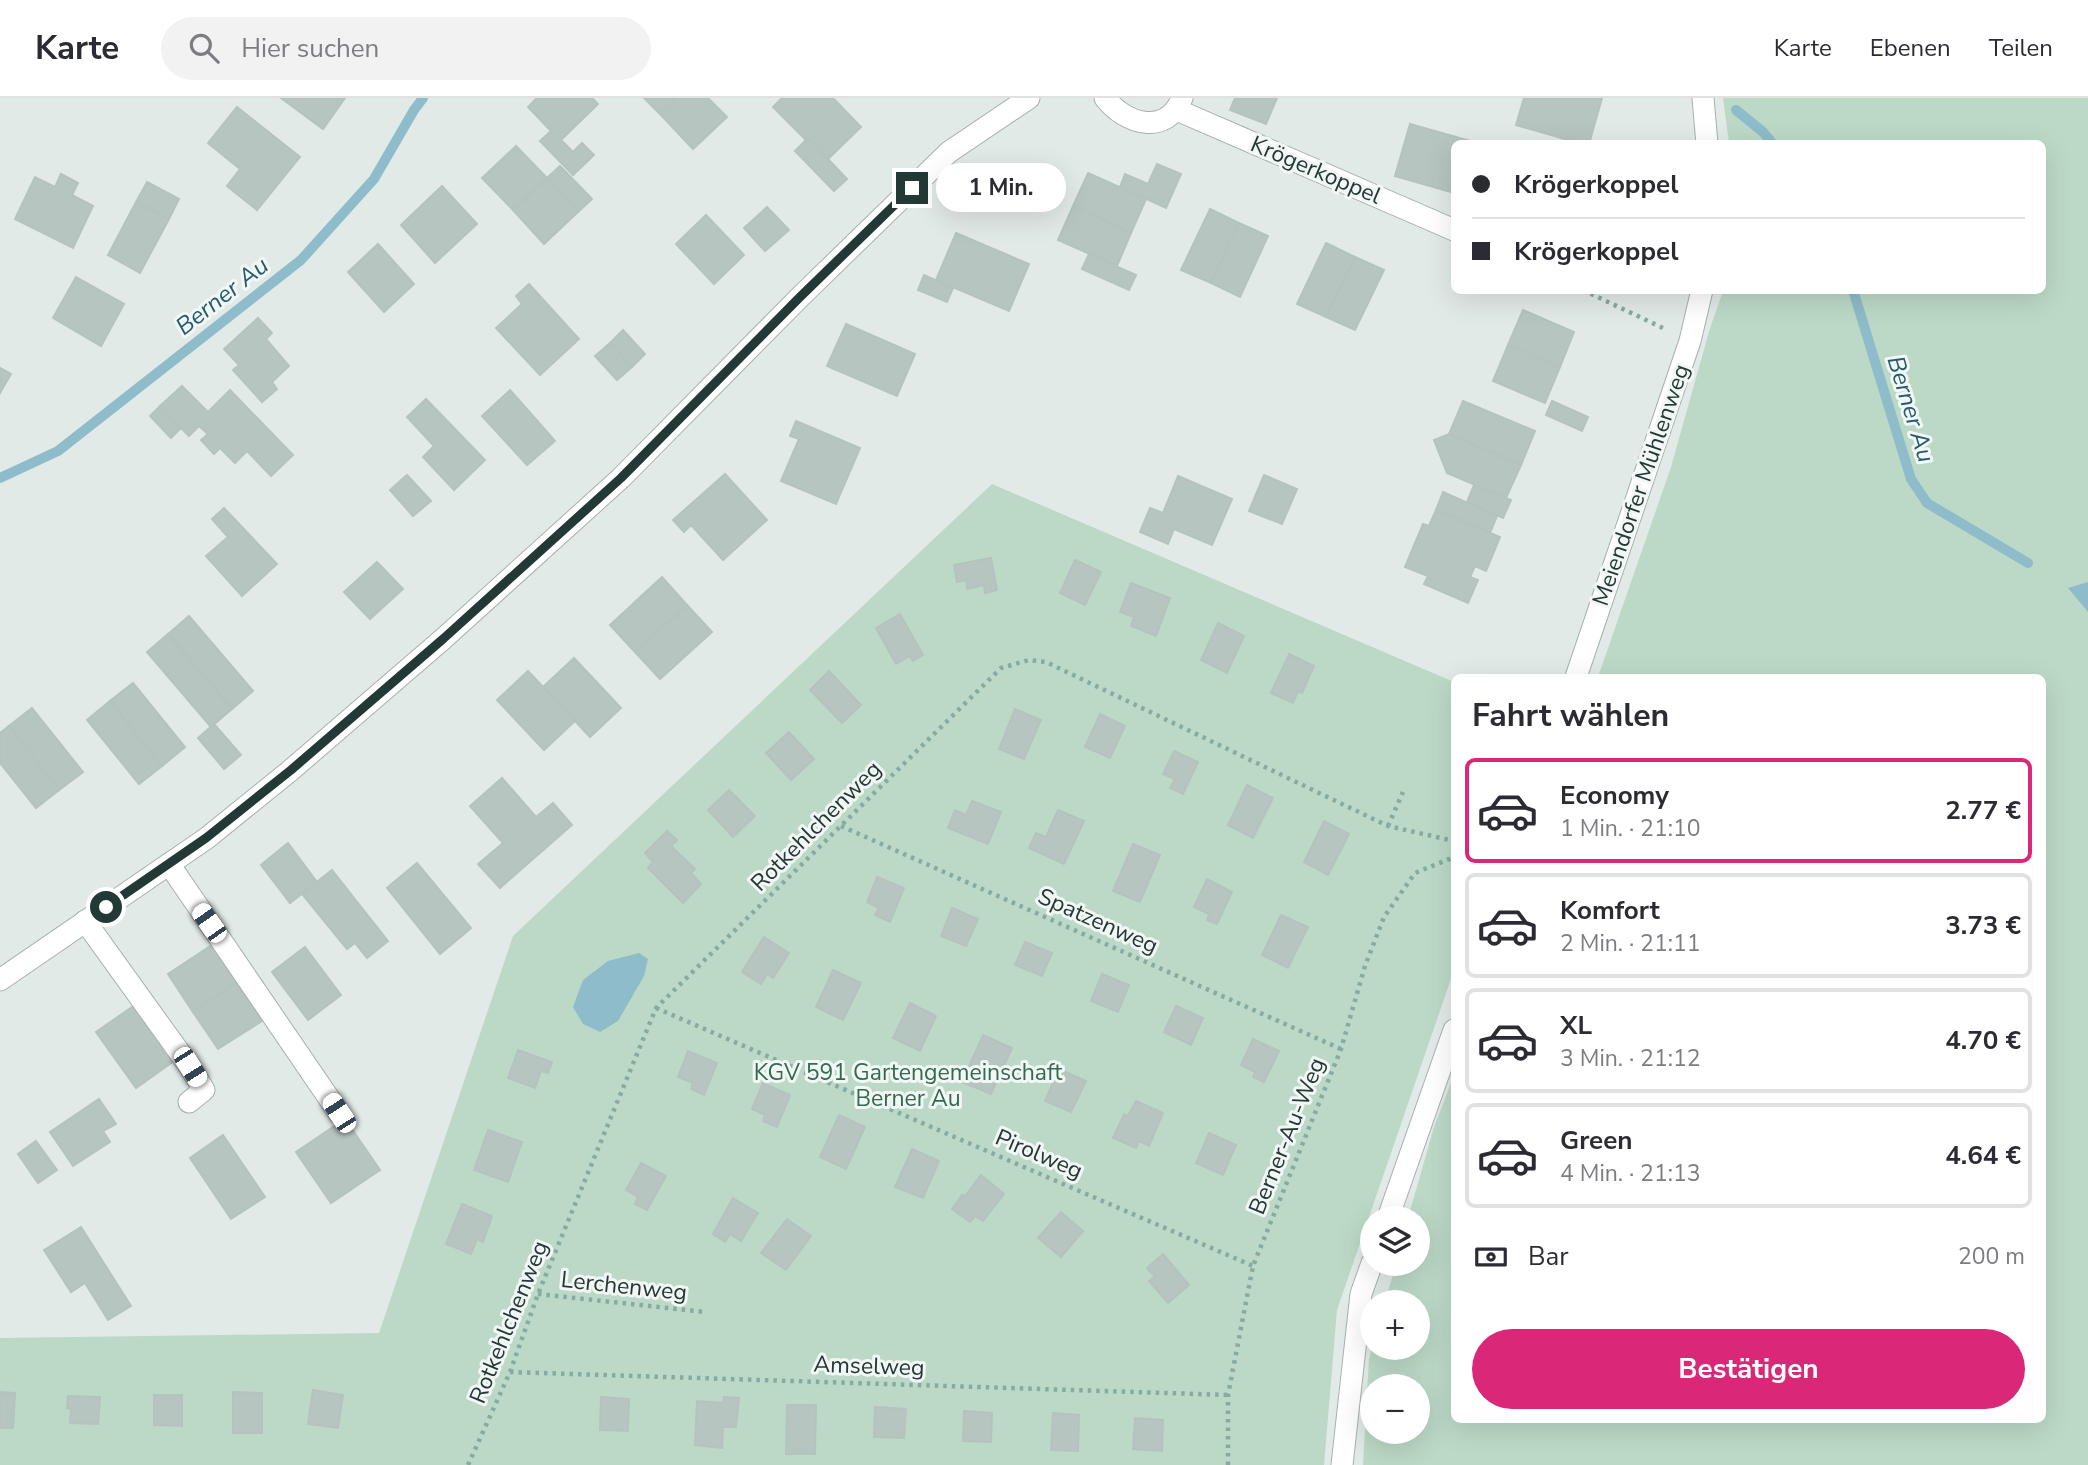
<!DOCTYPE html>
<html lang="de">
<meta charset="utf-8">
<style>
:root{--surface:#fff;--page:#f2f2f3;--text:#2b2b33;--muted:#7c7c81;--line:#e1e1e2;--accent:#db2777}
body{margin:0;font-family:"Nunito Sans",sans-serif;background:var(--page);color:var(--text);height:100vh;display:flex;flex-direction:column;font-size:26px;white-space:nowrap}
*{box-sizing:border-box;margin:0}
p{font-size:23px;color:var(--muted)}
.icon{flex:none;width:38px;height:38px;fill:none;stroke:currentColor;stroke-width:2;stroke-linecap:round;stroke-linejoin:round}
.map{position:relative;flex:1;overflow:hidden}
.sheet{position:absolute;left:1451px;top:576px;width:595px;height:749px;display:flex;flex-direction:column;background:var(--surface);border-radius:10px;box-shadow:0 7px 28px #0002}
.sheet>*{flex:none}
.banner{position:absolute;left:1451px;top:42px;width:595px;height:154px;border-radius:10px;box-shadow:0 7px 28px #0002;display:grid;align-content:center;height:154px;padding:0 21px;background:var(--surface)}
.controls{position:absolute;left:1360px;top:1108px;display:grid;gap:14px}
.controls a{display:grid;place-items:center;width:70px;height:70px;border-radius:50%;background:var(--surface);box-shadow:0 7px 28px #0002;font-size:35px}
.end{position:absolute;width:32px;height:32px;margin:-16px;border:9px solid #233935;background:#fff;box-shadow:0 0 0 4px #fff}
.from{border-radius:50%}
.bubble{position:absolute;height:49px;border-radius:24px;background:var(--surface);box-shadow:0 7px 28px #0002;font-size:23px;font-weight:700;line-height:49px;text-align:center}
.car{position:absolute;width:21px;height:42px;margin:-21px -10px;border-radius:9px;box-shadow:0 0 5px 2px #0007;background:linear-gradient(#fff 24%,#345 0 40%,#fff 0 76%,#345 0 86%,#fff 0)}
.banner b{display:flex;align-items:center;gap:24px;height:66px;font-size:26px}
.banner b+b{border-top:2px solid var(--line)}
.banner i{width:18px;height:18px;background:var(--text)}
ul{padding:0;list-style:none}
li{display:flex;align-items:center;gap:21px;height:105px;margin:0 14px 10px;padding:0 7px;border:4px solid var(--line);border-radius:10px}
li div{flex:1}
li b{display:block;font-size:26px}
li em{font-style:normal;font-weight:700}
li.selected{border-color:var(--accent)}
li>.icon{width:63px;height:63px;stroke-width:1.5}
h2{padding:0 21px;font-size:32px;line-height:84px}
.pay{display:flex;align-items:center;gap:18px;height:77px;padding:0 21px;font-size:26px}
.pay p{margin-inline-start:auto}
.button{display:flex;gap:14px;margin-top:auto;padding:14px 21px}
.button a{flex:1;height:80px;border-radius:42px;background:var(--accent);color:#fff;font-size:28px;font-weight:700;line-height:80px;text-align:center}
header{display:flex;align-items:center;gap:42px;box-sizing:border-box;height:98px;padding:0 35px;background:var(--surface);border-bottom:2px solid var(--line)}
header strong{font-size:33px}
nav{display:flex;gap:38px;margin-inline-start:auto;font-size:24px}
.search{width:490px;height:63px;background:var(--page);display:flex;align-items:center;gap:18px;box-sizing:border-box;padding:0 24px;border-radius:38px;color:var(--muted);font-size:26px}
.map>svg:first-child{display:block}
</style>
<header>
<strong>Karte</strong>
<div class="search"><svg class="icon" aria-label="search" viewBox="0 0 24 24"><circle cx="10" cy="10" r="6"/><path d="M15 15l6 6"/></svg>Hier suchen</div>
<nav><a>Karte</a><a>Ebenen</a><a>Teilen</a></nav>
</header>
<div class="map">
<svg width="2088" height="1367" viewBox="0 0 2088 1367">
<rect width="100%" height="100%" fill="#e2eae7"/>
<g fill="#bcd9c7" fill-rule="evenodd">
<path d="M1723 0H2088V1367H1363L1369 1261 1372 1250H1418V1204H1385L1396 1166H1418V1120H1408L1434 1029 1454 977V1321H2042V579H1598L1671 369 1710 230 1723 193 2042 192V46L1729 45ZM1372 1288H1418V1334H1372Z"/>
<path d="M992 386 1454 584V872L1337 1212 1324 1367H0V1240L379 1235 513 838Z"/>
</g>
<g fill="#8fbcca">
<path d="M2088 484V514L2068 490Z"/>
<path d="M639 855 648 861 644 878 618 923 600 934 583 926 573 909 583 882 608 863Z"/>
</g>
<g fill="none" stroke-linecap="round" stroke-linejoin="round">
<g stroke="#8fbcca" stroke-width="10">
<path d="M1736 12 1763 34 1773 46"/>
<path d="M1853 192 1911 381 1927 405 2028 465"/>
<path d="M0 380 58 353 301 162 374 81 414 12 423 0"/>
</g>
</g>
<g fill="#b7c5c0" stroke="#b5c3bf" stroke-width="2">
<path d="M281 0H345L323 31Z"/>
<path d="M537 0H592L598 6 561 42 573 54 582 45 594 57 573 77 540 43 551 33 528 9Z"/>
<path d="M644 0H676L660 16Z"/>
<path d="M676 0H708L727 19 693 51 660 16Z"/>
<path d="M782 0H833L861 29 828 61 808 40 806 42 773 9Z"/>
<path d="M1235 0H1277L1266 26 1230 12Z"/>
<path d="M1524 0H1602L1589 46H1582L1516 27Z"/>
<path d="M237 9 300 59 257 112 227 88 240 71 208 45Z"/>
<path d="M1410 26 1474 44V46H1454V95L1395 78Z"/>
<path d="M808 40 847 81 834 93 795 53Z"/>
<path d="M516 48 547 80 513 112 482 80Z"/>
<path d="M1157 66 1181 76 1166 110 1120 89 1125 76 1148 86Z"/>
<path d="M560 68 592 101 578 114 547 80Z"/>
<path d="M1088 75 1146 101 1131 135 1073 108Z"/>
<path d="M61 76 78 85 72 97 93 108 73 150 15 121 35 79 55 89Z"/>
<path d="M547 80 578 114 544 146 513 112Z"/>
<path d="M147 84 179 101 169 121 136 104Z"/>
<path d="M442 88 477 126 435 165 401 127Z"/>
<path d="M136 104 169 121 140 175 108 157Z"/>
<path d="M1073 108 1131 135 1117 168 1058 142Z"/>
<path d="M767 109 789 132 765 153 744 130Z"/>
<path d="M1210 111 1239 125 1211 185 1181 172Z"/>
<path d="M706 117 744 157 714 186 676 146Z"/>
<path d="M1239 125 1268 138 1240 199 1211 185Z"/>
<path d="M956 135 1029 166 1009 213 936 182Z"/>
<path d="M1326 145 1355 159 1326 219 1297 206Z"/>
<path d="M378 146 414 186 384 214 348 174Z"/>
<path d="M1089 156 1136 177 1129 192 1082 171Z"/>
<path d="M1355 159 1384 172 1355 232 1326 219Z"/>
<path d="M924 177 953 190 947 204 918 192Z"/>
<path d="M76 179 124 206 101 248 53 220Z"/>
<path d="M529 186 579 241 540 277 496 230 522 206 516 198Z"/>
<path d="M1523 212 1574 234 1560 269 1508 247Z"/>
<path d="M258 220 272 235 266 241 289 268 272 284 277 291 262 304 233 272 239 267 224 251Z"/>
<path d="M846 226 915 256 897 298 827 268Z"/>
<path d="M623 232 645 256 632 269 610 245Z"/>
<path d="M610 245 632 269 617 282 595 258Z"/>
<path d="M1508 247 1560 269 1545 305 1493 283Z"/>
<path d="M0 270 11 276 0 295Z"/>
<path d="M182 288 208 314 230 292 293 357 271 378 247 353 235 365 220 350 214 356 201 342 208 336 199 328 189 338 160 308Z"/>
<path d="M510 292 555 343 527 367 482 318Z"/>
<path d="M426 301 485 362 454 392 423 359 434 348 407 319Z"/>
<path d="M1463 303 1535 333 1521 367 1449 336Z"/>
<path d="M1552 303 1588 319 1582 333 1546 317Z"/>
<path d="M160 308 181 330 171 340 150 318Z"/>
<path d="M796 323 860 350 836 406 781 383 799 341 790 338Z"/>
<path d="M1449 336 1521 367 1506 400 1447 375 1434 342Z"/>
<path d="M725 376 767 422 723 462 691 427 684 434 673 422Z"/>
<path d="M407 377 431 403 413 418 390 392Z"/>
<path d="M1264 377 1297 391 1282 426 1249 413Z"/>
<path d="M1178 378 1232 401 1212 447 1174 431 1168 446 1140 434 1150 410 1163 415Z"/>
<path d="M1474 387 1511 402 1503 420 1467 404Z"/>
<path d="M1443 394 1497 418 1490 435 1436 412Z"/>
<path d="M224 410 277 466 242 498 206 458 228 439 212 421Z"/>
<path d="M1436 412 1500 439 1486 473 1475 468 1470 479 1478 482 1468 505 1424 486 1428 478 1405 469 1423 426 1429 428Z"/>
<path d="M991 460 997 492 985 495 984 487 967 491 966 482 957 484 954 467Z"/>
<path d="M1075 462 1101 474 1085 507 1060 495Z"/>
<path d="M377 464 403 491 370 521 344 494Z"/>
<path d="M662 479 687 507 635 554 610 527Z"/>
<path d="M1131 485 1170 500 1156 538 1131 528 1134 519 1120 514Z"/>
<path d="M687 507 712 534 660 581 635 554Z"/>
<path d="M900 516 923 557 913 563 910 558 896 566 876 530Z"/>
<path d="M189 518 253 593 232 611 168 536Z"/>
<path d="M1218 525 1244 538 1227 575 1201 562Z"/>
<path d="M168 536 232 611 211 629 147 554Z"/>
<path d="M1289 556 1314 568 1302 595 1298 593 1293 605 1271 595Z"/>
<path d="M574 560 621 610 590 639 543 589Z"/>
<path d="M528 573 575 623 544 652 497 602Z"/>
<path d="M829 573 861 607 842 625 810 592Z"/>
<path d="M133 585 185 649 162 668 110 603Z"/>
<path d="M110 603 162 668 139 686 87 622Z"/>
<path d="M32 610 83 674 59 692 9 628Z"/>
<path d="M1015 611 1041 622 1024 661 999 651Z"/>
<path d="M1100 616 1125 628 1110 660 1085 649Z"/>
<path d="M214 626 241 657 224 671 198 640Z"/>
<path d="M9 628 59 692 36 710 0 665V635Z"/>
<path d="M789 634 814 661 791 682 766 655Z"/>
<path d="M1174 653 1198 664 1183 696 1170 690 1175 681 1163 676Z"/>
<path d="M502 680 536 719 553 705 572 727 500 790 478 766 503 745 470 708Z"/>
<path d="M1247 687 1273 700 1253 740 1228 727Z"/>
<path d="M729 692 755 718 733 739 708 712Z"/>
<path d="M972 703 1001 714 988 746 948 730 955 712 966 717Z"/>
<path d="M1058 712 1084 723 1064 766 1029 750 1036 735 1046 739Z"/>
<path d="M1324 723 1349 736 1328 777 1304 764Z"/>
<path d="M667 733 677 742 671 748 695 771 691 775 701 786 683 805 648 770 653 764 645 755Z"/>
<path d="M288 745 317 784 290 805 261 767Z"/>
<path d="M1133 746 1160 757 1140 804 1113 793Z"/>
<path d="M417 765 471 830 440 856 387 790Z"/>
<path d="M332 772 388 843 367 860 355 845 347 851 302 796Z"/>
<path d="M877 779 904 790 890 824 875 817 879 810 867 804Z"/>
<path d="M1207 781 1232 794 1217 826 1207 822 1209 816 1194 809Z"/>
<path d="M952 810 978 821 966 848 941 838Z"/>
<path d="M1281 817 1308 829 1288 870 1262 857Z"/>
<path d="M764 839 789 855 773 880 767 876 761 886 742 874Z"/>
<path d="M1025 844 1052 855 1042 878 1015 867Z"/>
<path d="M212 847 237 885 193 914 168 876Z"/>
<path d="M305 849 341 897 308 922 272 874Z"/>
<path d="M833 872 861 885 843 922 816 909Z"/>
<path d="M1102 876 1129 887 1118 914 1091 903Z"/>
<path d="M237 885 262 923 218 951 193 914Z"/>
<path d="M910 905 936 918 920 953 893 940Z"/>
<path d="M135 907 174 963 136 990 96 934Z"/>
<path d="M1176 908 1203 920 1191 947 1164 934Z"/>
<path d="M983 937 1012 950 991 996 962 984Z"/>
<path d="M1253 941 1279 953 1264 984 1253 979 1255 974 1241 967Z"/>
<path d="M518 952 552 964 548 975 541 973 535 990 508 980Z"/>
<path d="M688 953 717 965 704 997 691 991 693 985 678 979Z"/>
<path d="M1059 971 1086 983 1071 1014 1045 1003Z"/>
<path d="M763 985 790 997 777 1029 763 1023 765 1017 752 1011Z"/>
<path d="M99 1001 116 1026 103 1033 110 1044 73 1068 50 1034Z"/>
<path d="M1136 1003 1163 1015 1149 1048 1139 1043 1136 1050 1113 1040 1124 1016 1128 1018Z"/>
<path d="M839 1017 865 1029 846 1071 820 1059Z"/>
<path d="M345 1021 380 1072 331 1105 296 1054Z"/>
<path d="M488 1032 522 1044 508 1084 474 1072Z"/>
<path d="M1209 1035 1236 1047 1223 1077 1196 1065Z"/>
<path d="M223 1037 265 1099 231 1121 190 1060Z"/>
<path d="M36 1043 57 1072 38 1085 18 1056Z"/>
<path d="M912 1051 939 1063 923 1100 895 1089Z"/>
<path d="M641 1065 666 1078 647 1112 635 1106 638 1099 626 1092Z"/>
<path d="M981 1077 1004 1096 983 1123 975 1118 970 1124 952 1111 962 1097 965 1098Z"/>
<path d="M733 1100 758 1115 741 1143 730 1136 725 1144 713 1136Z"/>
<path d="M462 1106 492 1118 483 1144 477 1141 471 1156 446 1146Z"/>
<path d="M1061 1114 1083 1133 1061 1159 1038 1140Z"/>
<path d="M787 1121 811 1138 786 1172 761 1155Z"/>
<path d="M81 1129 131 1208 108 1222 85 1185 71 1194 44 1152Z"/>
<path d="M1163 1156 1189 1187 1168 1205 1149 1183 1155 1179 1147 1170Z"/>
<path d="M313 1292 343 1297 338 1330 308 1326Z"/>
<path d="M0 1294 15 1295 13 1330H0Z"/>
<path d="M233 1294 262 1295V1335H233Z"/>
<path d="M154 1297H182V1328L154 1327Z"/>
<path d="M68 1298 100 1299 98 1326 70 1325 71 1311 67 1310Z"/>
<path d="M601 1299 629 1301 628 1333 600 1332Z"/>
<path d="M724 1299 739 1300 736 1329H723L722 1350 695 1347 697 1303 723 1305Z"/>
<path d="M787 1307H816L815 1356H786Z"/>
<path d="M875 1309 906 1311 904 1340 874 1339Z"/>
<path d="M964 1313 992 1315 991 1344 963 1343Z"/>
<path d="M1053 1315 1079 1317 1078 1353 1051 1352Z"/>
<path d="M1135 1320 1163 1322 1162 1353 1133 1351Z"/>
</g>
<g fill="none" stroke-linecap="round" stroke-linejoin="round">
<defs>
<g id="minor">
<path d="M1105 0C1126 27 1167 38 1182 0"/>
<path d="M1703 0 1707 46"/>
<path d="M1177 12 1454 132"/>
<path d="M1576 579 1690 243 1702 192"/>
<path d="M169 766 339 1015"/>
<path d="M85 823 190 969 204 992 189 1004"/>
<path d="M0 882 207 740 291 672 443 541 621 380 800 199 949 54 1029 0"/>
<path d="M1388 1120 1454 932"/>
<path d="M1342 1367 1361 1196 1372 1165"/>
</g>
</defs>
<use href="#minor" stroke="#a5b1ae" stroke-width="23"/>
<g stroke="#85aba2" stroke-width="4.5" stroke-dasharray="3.5 5" stroke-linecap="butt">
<path d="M1583 192 1665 231"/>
<path d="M841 728 1341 951"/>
<path d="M1388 728 1403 694"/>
<path d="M656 910 1253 1168"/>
<path d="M538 1196 705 1214"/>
<path d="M510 1274 1228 1297"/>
<path d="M468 1367 510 1274 538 1196 656 910 1001 570 1029 562 1046 564 1388 728 1454 743"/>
<path d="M1228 1367V1297L1253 1168 1341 951 1365 868 1384 819 1415 775 1454 759"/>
</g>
<use href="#minor" stroke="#fff" stroke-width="21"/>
</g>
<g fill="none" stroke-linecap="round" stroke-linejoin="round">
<path stroke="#233935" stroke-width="9" d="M106 809 206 740 291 672 443 541 621 380 800 199 912 90"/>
</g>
<g text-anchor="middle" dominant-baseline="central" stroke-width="6" stroke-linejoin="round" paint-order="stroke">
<g font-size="23" fill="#233935" stroke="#f2f7f5">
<text transform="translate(1316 72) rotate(23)">Krögerkoppel</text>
<text transform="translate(1641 387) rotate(-71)">Meiendorfer Mühlenweg</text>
<text transform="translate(816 728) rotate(-45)">Rotkehlchenweg</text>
<text transform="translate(1098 823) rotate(24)">Spatzenweg</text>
<text transform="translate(1287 1038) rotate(-68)">Berner-Au-Weg</text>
<text transform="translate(1039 1056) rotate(23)">Pirolweg</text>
<text transform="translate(624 1188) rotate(6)">Lerchenweg</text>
<text transform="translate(509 1224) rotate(-68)">Rotkehlchenweg</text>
<text transform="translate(869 1268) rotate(2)">Amselweg</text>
</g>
<g font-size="23" fill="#326c4e" stroke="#f2f7f5">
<text x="908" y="974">KGV 591 Gartengemeinschaft<tspan x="908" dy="26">Berner Au</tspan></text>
</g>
<g font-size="24" font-style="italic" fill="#245c6f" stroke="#f2f7f5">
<text transform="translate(222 198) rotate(-38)">Berner Au</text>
<text transform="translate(1911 311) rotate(73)">Berner Au</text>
</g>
</g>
</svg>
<div class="controls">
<a><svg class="icon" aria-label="layers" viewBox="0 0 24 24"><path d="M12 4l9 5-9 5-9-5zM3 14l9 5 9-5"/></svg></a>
<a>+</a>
<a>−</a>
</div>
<i class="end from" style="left:106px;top:809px"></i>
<i class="end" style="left:912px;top:90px"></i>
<div class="bubble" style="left:936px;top:65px;width:130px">1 Min.</div>
<i class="car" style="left:209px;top:825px;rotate:325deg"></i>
<i class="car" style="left:190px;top:969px;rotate:148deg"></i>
<i class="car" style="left:339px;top:1015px;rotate:327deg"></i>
<div class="banner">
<b><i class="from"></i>Krögerkoppel</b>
<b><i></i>Krögerkoppel</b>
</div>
<section class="sheet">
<h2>Fahrt wählen</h2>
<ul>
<li class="selected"><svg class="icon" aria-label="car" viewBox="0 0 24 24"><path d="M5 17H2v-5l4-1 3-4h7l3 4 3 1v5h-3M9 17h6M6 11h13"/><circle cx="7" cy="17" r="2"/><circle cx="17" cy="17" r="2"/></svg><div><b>Economy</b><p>1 Min. · 21:10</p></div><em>2.77 €</em></li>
<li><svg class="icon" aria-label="car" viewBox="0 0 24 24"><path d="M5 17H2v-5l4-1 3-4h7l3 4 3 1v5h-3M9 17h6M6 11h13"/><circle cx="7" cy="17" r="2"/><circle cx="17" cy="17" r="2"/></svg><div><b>Komfort</b><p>2 Min. · 21:11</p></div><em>3.73 €</em></li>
<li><svg class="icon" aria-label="car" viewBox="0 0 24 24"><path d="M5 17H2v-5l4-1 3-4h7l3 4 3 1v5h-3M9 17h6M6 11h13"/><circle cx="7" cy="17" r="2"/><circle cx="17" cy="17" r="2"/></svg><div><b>XL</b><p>3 Min. · 21:12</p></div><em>4.70 €</em></li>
<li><svg class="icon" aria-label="car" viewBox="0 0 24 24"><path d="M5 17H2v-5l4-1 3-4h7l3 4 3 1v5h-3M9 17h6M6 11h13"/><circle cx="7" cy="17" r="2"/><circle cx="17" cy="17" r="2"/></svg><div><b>Green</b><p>4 Min. · 21:13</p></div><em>4.64 €</em></li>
</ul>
<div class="pay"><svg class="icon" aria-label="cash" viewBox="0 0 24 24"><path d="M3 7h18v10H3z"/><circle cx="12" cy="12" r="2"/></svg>Bar<p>200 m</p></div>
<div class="button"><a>Bestätigen</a></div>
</section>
</div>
